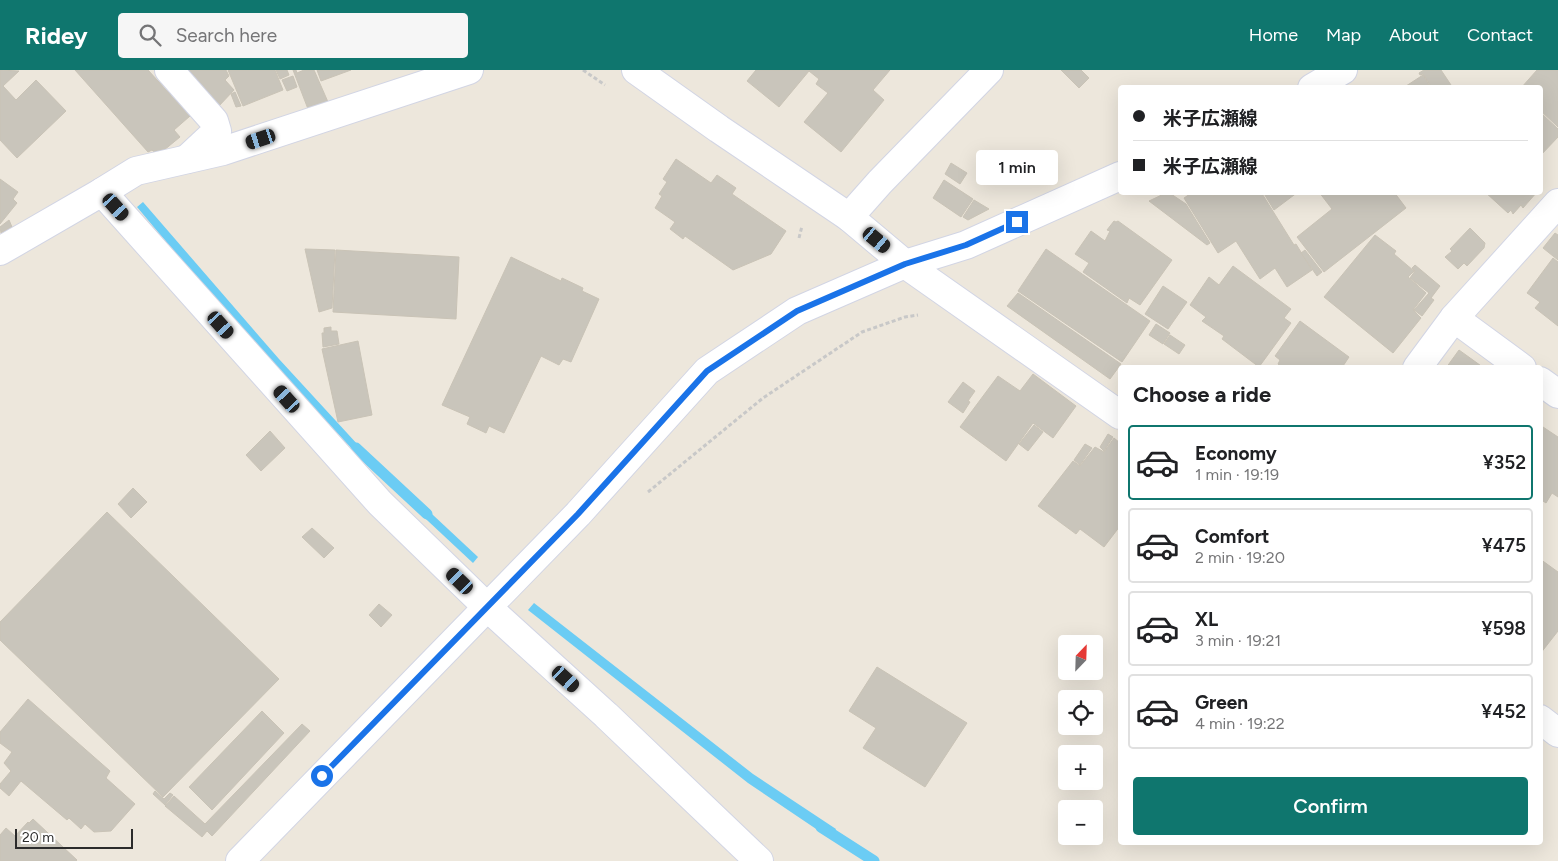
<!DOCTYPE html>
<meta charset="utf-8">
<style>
:root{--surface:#fff;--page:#f6f6f6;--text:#202124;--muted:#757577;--line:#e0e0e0;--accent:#0f766e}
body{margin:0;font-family:Figtree,"Noto Sans JP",sans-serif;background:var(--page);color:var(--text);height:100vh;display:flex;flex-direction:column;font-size:19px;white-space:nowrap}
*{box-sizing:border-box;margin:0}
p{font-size:16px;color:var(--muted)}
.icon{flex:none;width:28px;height:28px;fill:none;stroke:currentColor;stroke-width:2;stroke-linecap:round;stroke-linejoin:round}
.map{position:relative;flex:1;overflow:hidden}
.drawer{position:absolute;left:1118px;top:295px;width:425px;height:480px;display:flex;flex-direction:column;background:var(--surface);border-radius:5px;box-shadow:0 5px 20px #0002}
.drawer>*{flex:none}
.top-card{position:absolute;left:1118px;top:15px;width:425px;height:110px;border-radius:5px;box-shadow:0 5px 20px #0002;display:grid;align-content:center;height:110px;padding:0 15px;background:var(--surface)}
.needle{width:32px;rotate:23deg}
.fabs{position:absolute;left:1058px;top:565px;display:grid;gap:10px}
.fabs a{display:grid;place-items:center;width:45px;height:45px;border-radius:5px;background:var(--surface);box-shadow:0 5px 20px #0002;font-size:25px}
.scale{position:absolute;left:15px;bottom:12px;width:118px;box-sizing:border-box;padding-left:5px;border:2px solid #2b2b2b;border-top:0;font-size:14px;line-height:18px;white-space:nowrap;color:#2b2b2b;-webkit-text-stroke:4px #fff;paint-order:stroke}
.end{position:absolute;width:22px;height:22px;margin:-11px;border:6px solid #1a73e8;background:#fff;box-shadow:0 0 0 2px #fff}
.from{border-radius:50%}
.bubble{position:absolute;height:35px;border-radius:5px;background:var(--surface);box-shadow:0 5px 20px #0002;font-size:16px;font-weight:600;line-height:35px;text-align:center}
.car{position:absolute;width:15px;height:30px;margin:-15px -8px;border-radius:6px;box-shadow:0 0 4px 1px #0007;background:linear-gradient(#222 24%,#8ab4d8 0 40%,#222 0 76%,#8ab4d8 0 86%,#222 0)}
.top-card b{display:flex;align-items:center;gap:18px;height:48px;font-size:19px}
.top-card b+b{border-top:1px solid var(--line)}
.top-card i{width:12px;height:12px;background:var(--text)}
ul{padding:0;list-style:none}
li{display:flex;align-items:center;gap:15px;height:75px;margin:0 10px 8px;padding:0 5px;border:2px solid var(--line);border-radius:5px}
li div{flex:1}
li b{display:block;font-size:19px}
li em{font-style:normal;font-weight:600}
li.current{border-color:var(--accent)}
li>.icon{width:45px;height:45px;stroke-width:1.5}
h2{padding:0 15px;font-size:22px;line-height:60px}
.action{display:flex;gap:10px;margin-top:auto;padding:10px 15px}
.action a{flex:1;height:58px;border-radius:5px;background:var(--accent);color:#fff;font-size:20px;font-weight:600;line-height:58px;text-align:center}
header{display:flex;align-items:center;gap:30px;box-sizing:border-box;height:70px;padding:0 25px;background:var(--accent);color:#fff}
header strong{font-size:24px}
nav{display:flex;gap:28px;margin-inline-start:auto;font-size:18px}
.search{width:350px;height:45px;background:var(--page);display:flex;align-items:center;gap:12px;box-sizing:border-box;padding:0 18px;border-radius:5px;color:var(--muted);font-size:19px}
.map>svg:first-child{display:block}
</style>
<header>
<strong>Ridey</strong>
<div class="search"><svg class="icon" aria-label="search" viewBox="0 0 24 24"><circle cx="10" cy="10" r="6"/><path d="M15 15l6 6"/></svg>Search here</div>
<nav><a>Home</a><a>Map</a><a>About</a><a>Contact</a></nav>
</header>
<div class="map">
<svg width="1558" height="791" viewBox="0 0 1558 791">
<rect width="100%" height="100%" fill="#ede7dc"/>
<g fill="#6bccf4">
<path d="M143 132 279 289 370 388 364 392 220 236 137 137Z"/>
<path d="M418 431 478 487 473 493 413 437Z"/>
<path d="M534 533 753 704 836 759 831 769 748 713 528 540Z"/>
</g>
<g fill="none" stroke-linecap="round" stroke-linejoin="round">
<g stroke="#6bccf4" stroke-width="11">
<path d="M356 378 427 444"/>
<path d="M821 757 874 791"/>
</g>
</g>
<g fill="#c9c5bb" stroke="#c9c3b6">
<path d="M0 0 19 1 3 16 16 30 36 10 66 41 17 88 0 70Z"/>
<path d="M75 0H148L190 46 174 60 180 67 158 85 152 80 148 82Z"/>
<path d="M180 0H226L229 6 225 10 234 20 218 37Z"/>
<path d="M228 0H275L283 20 243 36Z"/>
<path d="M276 0H287L289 5 280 9Z"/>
<path d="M293 0H296L297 3 304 0H314L328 32 308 39Z"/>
<path d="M317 0H351L321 11Z"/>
<path d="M756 0H890L873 20 884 30 841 82 804 52 828 23 816 14 819 9 809 1 779 37 747 11Z"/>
<path d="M1061 0H1081L1089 8 1079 18Z"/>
<path d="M1424 0H1441L1453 18H1432L1423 4 1420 5 1419 3Z"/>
<path d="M1537 0H1558V57L1540 40V18H1521Z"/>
<path d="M1423 5 1431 18H1403Z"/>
<path d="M293 6 297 17 287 21 282 10Z"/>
<path d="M235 22 241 36 236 37 231 24Z"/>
<path d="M1540 42 1558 59V67L1540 86Z"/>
<path d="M676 89 711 113 717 105 736 118 732 124 786 161 771 184 733 200 685 166 683 169 670 159 675 152 655 138 662 126 659 124 667 112 663 109Z"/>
<path d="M951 93 967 103 960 114 945 104Z"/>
<path d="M0 109 18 122 13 129 17 133 0 154Z"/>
<path d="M944 110 973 129 961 147 933 128Z"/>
<path d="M1168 122 1186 134 1210 173 1207 175 1149 131Z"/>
<path d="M1193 122H1211L1213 126 1219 122H1261L1294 175 1296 174 1312 200 1287 217 1275 198 1260 209 1236 171 1218 183 1184 128Z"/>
<path d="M1263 122H1298L1274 140Z"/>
<path d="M1319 122H1394L1406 138 1324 202 1297 167 1332 139Z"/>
<path d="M1485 122H1537L1523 138 1521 135 1513 144 1511 140 1508 143Z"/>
<path d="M974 130 989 139 968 150 963 147Z"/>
<path d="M9 150 12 157 1 163 0 157Z"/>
<path d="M1114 151 1116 152 1118 151 1172 190 1140 235 1129 228 1127 233 1083 202 1089 193 1075 184 1091 161 1105 171 1110 161 1107 160Z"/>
<path d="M1470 158 1485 173 1484 178 1467 196 1464 193 1458 199 1445 187 1452 181 1450 179Z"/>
<path d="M1555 163 1558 165V190L1543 178Z"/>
<path d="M1375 165 1396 181 1394 184 1414 201 1408 207 1426 223 1413 240 1421 248 1393 283 1324 227Z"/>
<path d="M305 179 335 180 332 238 319 242Z"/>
<path d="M1046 179 1150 251 1122 292 1018 221Z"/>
<path d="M336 180 459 187 456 249 333 242Z"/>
<path d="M1305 180 1322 202 1317 206 1301 183Z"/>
<path d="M511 187 561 211 562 208 583 218 582 221 599 229 571 292 563 289 559 295 541 286 504 363 489 356 486 363 467 354 470 347 442 335Z"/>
<path d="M1553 188 1558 192V256L1535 238 1540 232 1527 223Z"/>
<path d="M1415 195 1440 216 1431 228 1434 230 1422 246 1414 240 1429 223 1410 208 1415 201 1412 198Z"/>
<path d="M1233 196 1291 239 1284 248 1291 253 1259 297 1222 269 1224 266 1202 251 1206 247 1190 235 1209 207 1219 215Z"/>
<path d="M1163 216 1187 232 1168 259 1145 244Z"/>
<path d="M1018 223 1121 294 1110 309 1007 236Z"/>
<path d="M1300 251 1349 287 1343 296 1346 298H1283L1278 294 1280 290 1275 286Z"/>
<path d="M1156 254 1170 263 1163 274 1149 265Z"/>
<path d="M331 257V261H337L339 274 323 277 322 263H324V258Z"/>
<path d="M1170 265 1185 275 1179 284 1164 274Z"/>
<path d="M358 271 372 345 338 352 322 279Z"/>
<path d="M1459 280 1484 298H1446Z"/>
<path d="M1033 304 1076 336 1053 368 1033 353 1006 391 960 357 998 306 1020 321Z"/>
<path d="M963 312 975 321 968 331 970 332 963 343 948 332Z"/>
<path d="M1034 355 1043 362 1028 381 1019 374Z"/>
<path d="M1540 355 1558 367V427L1552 423 1546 433 1540 429Z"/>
<path d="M270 361 285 378 261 401 246 385Z"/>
<path d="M1108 364 1113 367 1104 381 1100 377Z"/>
<path d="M1114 368 1120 373V456L1104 477 1080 459 1076 464 1038 436 1073 391 1080 396 1095 377 1104 382Z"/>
<path d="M1085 374 1092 378 1080 395 1074 390Z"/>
<path d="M133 418 147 432 131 448 118 434Z"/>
<path d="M107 442 279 609 163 727 0 570V552Z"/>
<path d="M312 458 334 478 324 488 302 467Z"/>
<path d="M1540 489 1558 502V561L1540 584Z"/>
<path d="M379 534 392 545 381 557 369 545Z"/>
<path d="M877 597 967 653 925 717 863 678 876 658 849 641Z"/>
<path d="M28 629 110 701 106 708 135 734 111 761 94 762 85 754 81 759 69 748 67 750 21 711 9 726 0 718V714L11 701 4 693 12 682 0 673V662Z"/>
<path d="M262 641 284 663 212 740 189 717Z"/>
<path d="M302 654 310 661 212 766 207 761 202 767 165 736 174 726 205 754Z"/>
<path d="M155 721 164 729 170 723 173 725 165 735 153 724Z"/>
<path d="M33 749 77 790 76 791H0V765L6 758 15 766 28 752 29 753Z"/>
</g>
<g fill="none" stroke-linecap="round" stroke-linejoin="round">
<defs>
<g id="minor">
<path d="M169 0 214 51 217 61 187 89"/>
<path d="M636 0 719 59 849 147 905 194 1120 345"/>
<path d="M102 122 380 433 487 537"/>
<path d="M849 147 880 112 989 0"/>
<path d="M0 181 102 122 136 101 223 81 469 0"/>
<path d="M1454 248 1522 298"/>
<path d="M1417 298 1454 248 1558 133"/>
<path d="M1540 311 1558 324"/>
<path d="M1540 649 1558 663"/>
</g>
<path id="tertiary" d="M487 537 606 645 759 791"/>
<g id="secondary">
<path d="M1312 18 1343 0"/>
<path d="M240 791 578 444 707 301 797 241 905 194 966 175 1120 106"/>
</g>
</defs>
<use href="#minor" stroke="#d2d5e4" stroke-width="30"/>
<use href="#tertiary" stroke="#d2d5e4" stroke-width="30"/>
<use href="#secondary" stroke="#d2d5e4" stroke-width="30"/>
<g stroke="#c8c8c8" stroke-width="3" stroke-dasharray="4 2.5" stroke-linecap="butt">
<path d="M583 0 605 15"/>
<path d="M799 168 802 156"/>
<path d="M648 422 763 328 862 262 905 247 918 245"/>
</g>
<use href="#minor" stroke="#fff" stroke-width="28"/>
<use href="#tertiary" stroke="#fff" stroke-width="28"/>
<use href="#secondary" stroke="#fff" stroke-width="28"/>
</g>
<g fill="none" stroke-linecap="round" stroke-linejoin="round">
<path stroke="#1a73e8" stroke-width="6" d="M322 706 578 444 707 301 797 241 905 194 966 175 1017 152"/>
</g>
</svg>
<div class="fabs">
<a><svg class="needle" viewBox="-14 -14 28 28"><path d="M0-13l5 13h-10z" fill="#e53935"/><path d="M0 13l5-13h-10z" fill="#757577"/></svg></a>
<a><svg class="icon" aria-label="locate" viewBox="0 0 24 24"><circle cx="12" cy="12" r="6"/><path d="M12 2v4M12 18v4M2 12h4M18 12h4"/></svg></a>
<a>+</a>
<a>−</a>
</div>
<div class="scale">20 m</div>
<i class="end from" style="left:322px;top:706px"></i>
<i class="end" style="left:1017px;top:152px"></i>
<div class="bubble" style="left:976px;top:80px;width:82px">1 min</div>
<i class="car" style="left:261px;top:69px;rotate:252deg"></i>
<i class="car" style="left:116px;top:137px;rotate:138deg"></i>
<i class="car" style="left:877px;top:170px;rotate:130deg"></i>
<i class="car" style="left:221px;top:255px;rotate:138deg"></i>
<i class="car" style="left:287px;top:329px;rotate:318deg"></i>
<i class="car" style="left:460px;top:511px;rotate:314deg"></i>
<i class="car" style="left:566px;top:609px;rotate:132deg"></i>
<div class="top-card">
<b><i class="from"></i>米子広瀬線</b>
<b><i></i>米子広瀬線</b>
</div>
<section class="drawer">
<h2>Choose a ride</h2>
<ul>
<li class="current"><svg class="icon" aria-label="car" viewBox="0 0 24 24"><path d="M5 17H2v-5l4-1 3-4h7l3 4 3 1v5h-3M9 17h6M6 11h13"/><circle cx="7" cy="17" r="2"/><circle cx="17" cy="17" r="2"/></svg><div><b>Economy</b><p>1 min · 19:19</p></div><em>¥352</em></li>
<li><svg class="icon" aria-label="car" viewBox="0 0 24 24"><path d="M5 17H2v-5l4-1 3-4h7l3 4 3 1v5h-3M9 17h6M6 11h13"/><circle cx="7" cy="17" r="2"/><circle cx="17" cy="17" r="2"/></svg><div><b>Comfort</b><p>2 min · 19:20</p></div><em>¥475</em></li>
<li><svg class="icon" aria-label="car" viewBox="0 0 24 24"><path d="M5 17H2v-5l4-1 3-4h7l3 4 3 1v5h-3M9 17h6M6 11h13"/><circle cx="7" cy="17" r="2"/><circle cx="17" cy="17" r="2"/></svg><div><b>XL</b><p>3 min · 19:21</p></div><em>¥598</em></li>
<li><svg class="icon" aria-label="car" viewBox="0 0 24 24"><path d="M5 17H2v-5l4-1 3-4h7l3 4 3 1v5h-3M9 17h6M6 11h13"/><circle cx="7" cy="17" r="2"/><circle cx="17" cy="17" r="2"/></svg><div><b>Green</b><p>4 min · 19:22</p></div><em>¥452</em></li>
</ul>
<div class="action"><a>Confirm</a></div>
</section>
</div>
